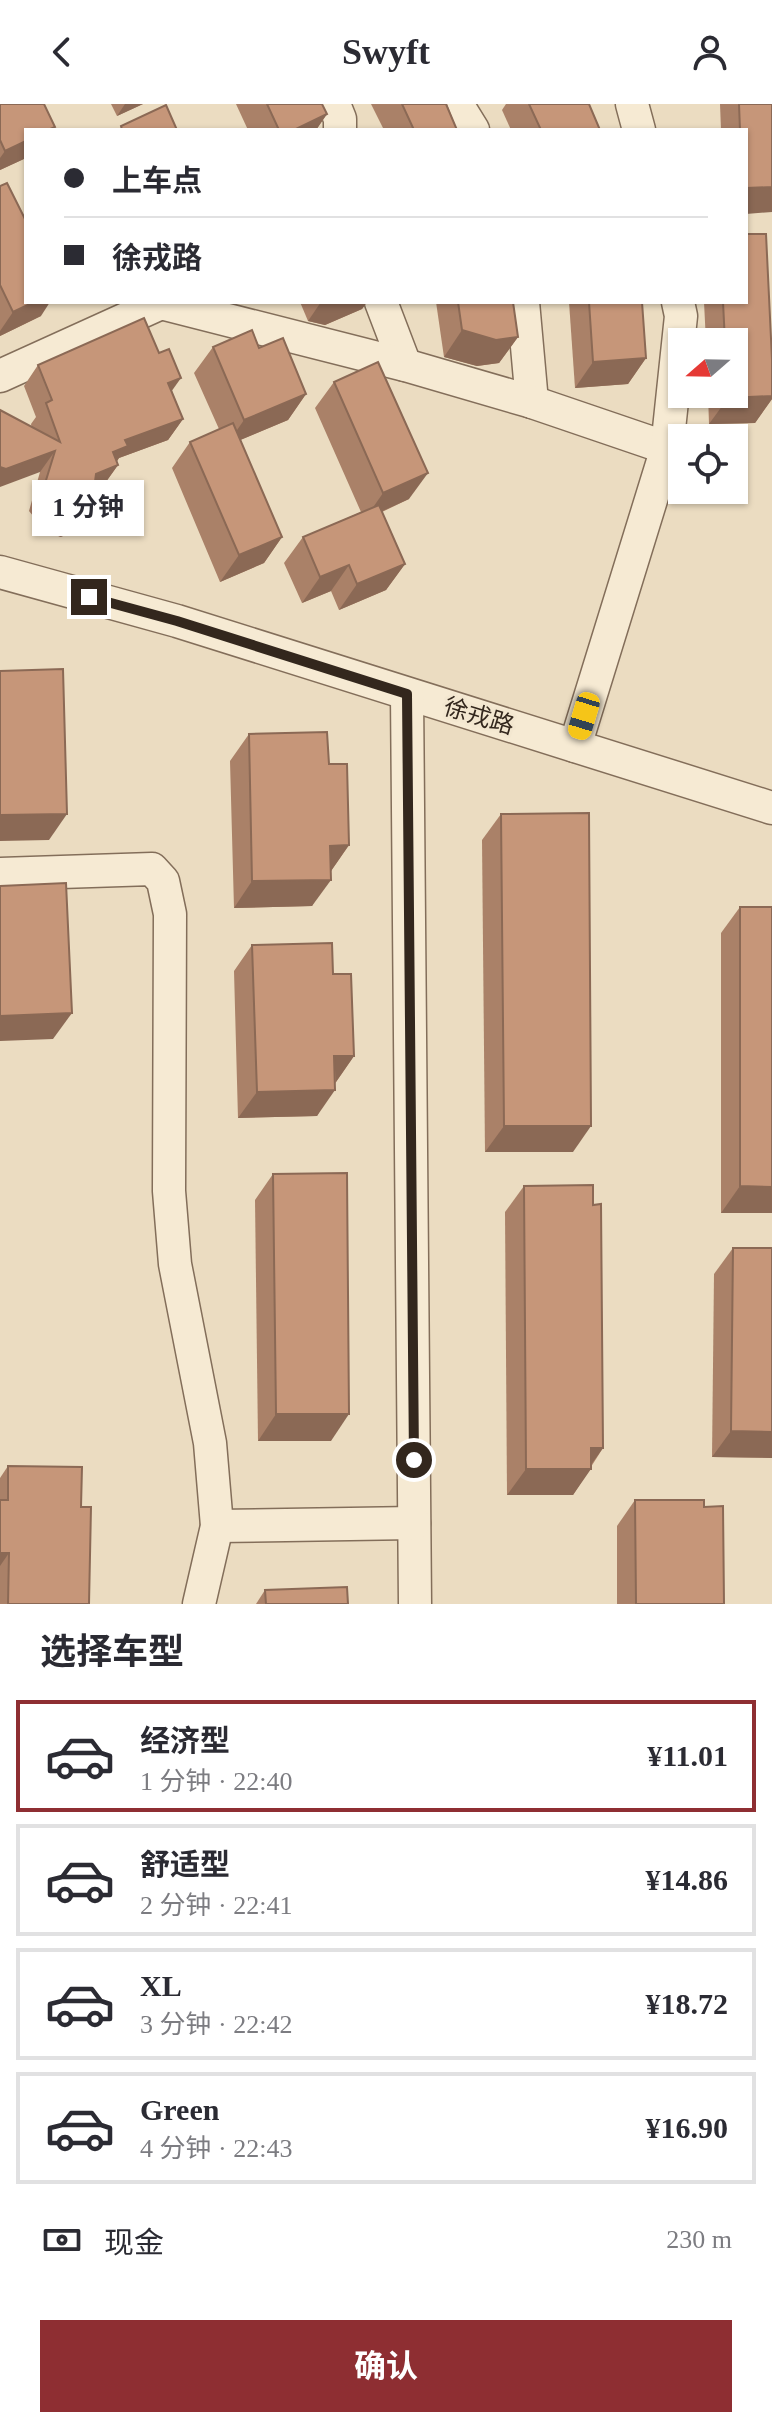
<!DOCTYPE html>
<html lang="zh">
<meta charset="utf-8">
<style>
:root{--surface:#fff;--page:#f2f2f3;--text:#2b2b33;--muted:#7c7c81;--line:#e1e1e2;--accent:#8e2e32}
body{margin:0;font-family:"Times New Roman","Noto Sans SC",serif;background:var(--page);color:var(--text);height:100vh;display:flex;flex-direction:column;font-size:30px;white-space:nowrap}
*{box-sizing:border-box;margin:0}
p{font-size:26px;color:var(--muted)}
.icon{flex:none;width:44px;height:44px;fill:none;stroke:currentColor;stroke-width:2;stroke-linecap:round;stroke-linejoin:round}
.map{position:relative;height:1500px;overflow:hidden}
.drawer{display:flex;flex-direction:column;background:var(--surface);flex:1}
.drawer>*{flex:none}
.top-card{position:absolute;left:24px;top:24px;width:724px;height:176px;border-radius:0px;box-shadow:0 2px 6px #0004;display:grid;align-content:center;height:176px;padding:0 40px;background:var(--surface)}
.needle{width:52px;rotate:250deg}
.buttons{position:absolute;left:668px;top:224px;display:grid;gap:16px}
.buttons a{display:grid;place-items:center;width:80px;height:80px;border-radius:0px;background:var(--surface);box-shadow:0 2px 6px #0004;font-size:40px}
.end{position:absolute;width:36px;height:36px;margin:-18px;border:10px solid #33271d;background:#fff;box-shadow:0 0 0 4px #fff}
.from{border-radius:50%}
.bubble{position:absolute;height:56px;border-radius:0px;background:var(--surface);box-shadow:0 2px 6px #0004;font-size:26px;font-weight:700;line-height:56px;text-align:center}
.car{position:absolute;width:24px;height:48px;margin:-24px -12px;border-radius:10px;box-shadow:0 0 6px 2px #0007;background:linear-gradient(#f5c518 24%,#345 0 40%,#f5c518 0 76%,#345 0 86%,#f5c518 0)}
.top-card b{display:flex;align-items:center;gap:28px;height:76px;font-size:30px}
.top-card b+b{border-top:2px solid var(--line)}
.top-card i{width:20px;height:20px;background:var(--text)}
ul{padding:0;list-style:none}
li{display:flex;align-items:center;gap:24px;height:112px;margin:0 16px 12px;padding:0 24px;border:4px solid var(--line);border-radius:0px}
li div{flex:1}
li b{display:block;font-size:30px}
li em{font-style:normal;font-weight:700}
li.on{border-color:var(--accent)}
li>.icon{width:72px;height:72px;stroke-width:1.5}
h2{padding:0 40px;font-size:36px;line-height:96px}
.pay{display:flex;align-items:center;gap:20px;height:88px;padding:0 40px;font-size:30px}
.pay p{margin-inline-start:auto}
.button{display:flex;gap:16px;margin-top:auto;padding:16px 40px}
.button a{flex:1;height:92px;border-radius:0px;background:var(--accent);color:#fff;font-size:32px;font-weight:700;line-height:92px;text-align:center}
header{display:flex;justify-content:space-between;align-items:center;height:104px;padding:0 40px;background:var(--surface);font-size:36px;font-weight:700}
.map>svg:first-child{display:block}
</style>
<header><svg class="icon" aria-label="back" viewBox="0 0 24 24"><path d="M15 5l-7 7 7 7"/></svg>Swyft<svg class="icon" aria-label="person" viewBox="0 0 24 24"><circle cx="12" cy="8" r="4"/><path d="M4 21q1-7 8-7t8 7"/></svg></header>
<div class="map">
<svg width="772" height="1500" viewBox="0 0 772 1500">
<rect width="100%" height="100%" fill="#ebdcc1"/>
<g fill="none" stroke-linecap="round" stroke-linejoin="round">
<defs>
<g id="minor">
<path d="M334 0 340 15V26"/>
<path d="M457 0 473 26"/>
<path d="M632 0 639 26"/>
<path d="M381 198 405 261"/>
<path d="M523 198 532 298"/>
<path d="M0 272 161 199 405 261 532 298 667 344"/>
<path d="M0 468 177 517 772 704"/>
<path d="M407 590 415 1500"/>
<path d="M575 642 667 344 681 212 678 198"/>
<path d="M0 770 152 765 163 777 170 810 169 1087 175 1160 210 1339 217 1422 199 1500"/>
<path d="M217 1422 414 1419"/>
</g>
</defs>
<use href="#minor" stroke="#836e5a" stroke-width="35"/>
<use href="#minor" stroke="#f6ead3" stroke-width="32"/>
</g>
<g fill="#aa8168">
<path d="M0 0 26 54 0 66Z"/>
<path d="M111 0H143L117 12Z"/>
<path d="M236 0H322L327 10 316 26H248Z"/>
<path d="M371 0H447L457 26H384Z"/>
<path d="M506 0H589L600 26H511L502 6Z"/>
<path d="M720 0H772L746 26H721Z"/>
<path d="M0 82 41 212 0 232Z"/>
<path d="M300 198H367L362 205 325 221 308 217Z"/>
<path d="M436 198H513L518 233 499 259 477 262 444 253Z"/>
<path d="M569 198H642L646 254 628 280 575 284Z"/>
<path d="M704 198H746L772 255V295L755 319 709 320 708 290H734V238H706Z"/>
<path d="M213 243 259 244 306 290 288 316 240 336 282 433 264 459 220 478 172 364 190 338 219 325 194 269Z"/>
<path d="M38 261 172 287 183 315 168 336 119 354 117 357 118 361 103 382 94 386 72 429 60 433 43 424 29 407 40 368 31 320 36 313 24 282Z"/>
<path d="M334 278 409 395 382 408 405 460 386 486 339 506 331 487 302 499 284 459 303 433 361 408 315 304Z"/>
<path d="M249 630 329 660 349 741 331 767 312 802 234 804 230 657Z"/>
<path d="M501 710 573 1048H485L482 736Z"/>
<path d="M740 803 772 1109H721V829Z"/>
<path d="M252 841 333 870 354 952 336 978 317 1012 238 1014 234 867Z"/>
<path d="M273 1070 331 1337H258L255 1096Z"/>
<path d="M524 1082 603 1344 573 1391H507L505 1108Z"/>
<path d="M733 1144 772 1354 712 1353 714 1170Z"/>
<path d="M8 1362 81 1403 89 1500H0V1374Z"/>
<path d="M635 1396 704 1403 724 1500H617V1422Z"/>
<path d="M265 1486 348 1500H256Z"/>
</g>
<g fill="#8b6955">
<path d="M125 0H143L117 12Z"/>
<path d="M327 10 316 26H294Z"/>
<path d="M26 37V54L0 66V54L5 47Z"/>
<path d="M772 83V108L746 110V84Z"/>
<path d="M34 198H50L41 212 0 232V227L13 208Z"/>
<path d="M321 198H367L362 205 325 221 308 217Z"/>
<path d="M462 226 518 233 499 259 477 262 444 253Z"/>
<path d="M646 254 628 280 575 284 593 258Z"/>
<path d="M181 274 166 295 168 279Z"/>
<path d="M306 290 288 316 226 342 244 316Z"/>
<path d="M772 292V295L755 319 709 320 728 294Z"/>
<path d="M183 315 168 336 119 354 113 363V348L125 336Z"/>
<path d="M55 347 40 368 0 383V363Z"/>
<path d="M118 361 103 382 81 391 96 370Z"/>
<path d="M428 369 409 395 365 415 383 389Z"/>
<path d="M92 401 72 429 60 433 75 412Z"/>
<path d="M282 433 264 459 220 478 239 451Z"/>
<path d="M405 460 386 486 339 506 357 480Z"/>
<path d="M349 461 331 487 302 499 320 473Z"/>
<path d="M67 710 49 736 0 737V711Z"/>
<path d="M349 741 331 767 330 742Z"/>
<path d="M331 776 312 802 234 804 252 777Z"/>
<path d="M72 909 53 935 0 937V912Z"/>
<path d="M334 952H354L336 978Z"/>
<path d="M335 986 317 1012 238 1014 257 988Z"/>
<path d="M504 1022H591L573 1048H485Z"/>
<path d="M740 1082 772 1083V1109H721Z"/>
<path d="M276 1310H349L331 1337H258Z"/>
<path d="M731 1327 772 1328V1354L712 1353Z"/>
<path d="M591 1344H603L588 1365H591L573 1391H507L526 1365Z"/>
<path d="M0 1449H9L0 1462Z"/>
</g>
<g fill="#c69679" stroke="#8b6955" stroke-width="2">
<path d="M0 0H44L55 23 48 26H26V37L5 47 0 36Z"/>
<path d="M267 0H322L327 10 294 26H279Z"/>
<path d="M402 0H446L457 26H414Z"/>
<path d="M529 0H589L600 26H541Z"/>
<path d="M739 0H772V83L746 84V26H740Z"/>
<path d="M166 1 177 26H122L121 22Z"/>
<path d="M7 79 26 117V198H34L13 208 0 181V82Z"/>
<path d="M746 130H766L772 255V292L728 294 727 290H734V238H725L723 198H746Z"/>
<path d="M458 198H513L518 233 496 236 462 226Z"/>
<path d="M589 198H642L646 254 593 258Z"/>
<path d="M144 214 159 249 169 245 181 274 168 279 183 315 125 336 128 342 113 348 118 361 96 370 92 401 87 408 75 412 58 403 43 386 55 347 6 365 0 363V306L60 338 46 299 52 296 38 261Z"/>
<path d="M252 226 259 244 283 234 306 290 244 316 213 243Z"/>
<path d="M378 258 428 369 383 389 334 278Z"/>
<path d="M233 319 282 433 239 451 190 338Z"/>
<path d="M379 401 405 460 357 480 349 461 320 473 303 433Z"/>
<path d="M63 565 67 710 0 711V567Z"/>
<path d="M327 628 329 660H347L349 741 330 742 331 776 252 777 249 630Z"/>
<path d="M589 709 591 1022H504L501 710Z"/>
<path d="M66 779 72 909 0 912V782Z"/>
<path d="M740 803H772V1083L740 1082Z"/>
<path d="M332 839 333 870H351L354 952H334L335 986 257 988 252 841Z"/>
<path d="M347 1069 349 1310H276L273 1070Z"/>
<path d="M593 1081V1101L601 1100 603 1344H591V1365H526L524 1082Z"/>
<path d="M733 1144H772V1328L731 1327Z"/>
<path d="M8 1362 82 1363 81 1403H91L89 1500H8L9 1449H0V1396H8Z"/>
<path d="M635 1396H704V1403L723 1402 724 1500H636Z"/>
<path d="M347 1483 348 1500H266L265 1486Z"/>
</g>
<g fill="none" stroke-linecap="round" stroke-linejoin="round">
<path stroke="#33271d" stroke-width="10" d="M89 493 177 517 407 590 414 1356"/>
</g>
<g text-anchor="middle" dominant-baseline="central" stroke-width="6" stroke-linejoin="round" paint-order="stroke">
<g font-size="24" fill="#33271d" stroke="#f3e7d0">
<text transform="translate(479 612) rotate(17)">徐戎路</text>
</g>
</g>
</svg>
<div class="buttons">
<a><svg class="needle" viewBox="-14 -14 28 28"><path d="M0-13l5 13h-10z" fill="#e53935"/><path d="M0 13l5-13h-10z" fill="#7c7c81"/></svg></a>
<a><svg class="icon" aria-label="locate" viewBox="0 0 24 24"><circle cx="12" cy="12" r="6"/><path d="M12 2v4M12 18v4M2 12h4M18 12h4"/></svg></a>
</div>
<i class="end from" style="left:414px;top:1356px"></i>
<i class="end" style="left:89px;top:493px"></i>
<div class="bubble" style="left:32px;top:376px;width:112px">1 分钟</div>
<i class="car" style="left:584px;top:612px;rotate:197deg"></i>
<div class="top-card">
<b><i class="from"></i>上车点</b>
<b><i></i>徐戎路</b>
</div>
</div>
<section class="drawer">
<h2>选择车型</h2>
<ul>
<li class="on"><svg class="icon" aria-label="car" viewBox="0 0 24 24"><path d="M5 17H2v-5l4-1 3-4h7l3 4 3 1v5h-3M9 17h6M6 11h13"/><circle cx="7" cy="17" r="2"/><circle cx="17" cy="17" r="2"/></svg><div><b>经济型</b><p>1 分钟 · 22:40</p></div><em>¥11.01</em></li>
<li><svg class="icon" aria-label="car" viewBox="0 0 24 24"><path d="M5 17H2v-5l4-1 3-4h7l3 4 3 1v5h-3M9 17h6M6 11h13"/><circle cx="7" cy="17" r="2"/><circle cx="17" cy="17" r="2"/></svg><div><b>舒适型</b><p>2 分钟 · 22:41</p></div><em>¥14.86</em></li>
<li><svg class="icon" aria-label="car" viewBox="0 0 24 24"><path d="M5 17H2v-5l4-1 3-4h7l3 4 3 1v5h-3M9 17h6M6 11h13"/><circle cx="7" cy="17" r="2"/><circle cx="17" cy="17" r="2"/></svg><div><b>XL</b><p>3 分钟 · 22:42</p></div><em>¥18.72</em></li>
<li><svg class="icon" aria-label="car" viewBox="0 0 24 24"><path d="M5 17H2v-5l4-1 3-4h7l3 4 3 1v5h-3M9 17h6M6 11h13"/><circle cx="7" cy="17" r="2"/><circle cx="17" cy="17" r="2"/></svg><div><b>Green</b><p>4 分钟 · 22:43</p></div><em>¥16.90</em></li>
</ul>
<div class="pay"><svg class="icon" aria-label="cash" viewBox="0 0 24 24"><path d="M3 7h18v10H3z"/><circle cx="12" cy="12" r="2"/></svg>现金<p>230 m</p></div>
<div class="button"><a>确认</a></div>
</section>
